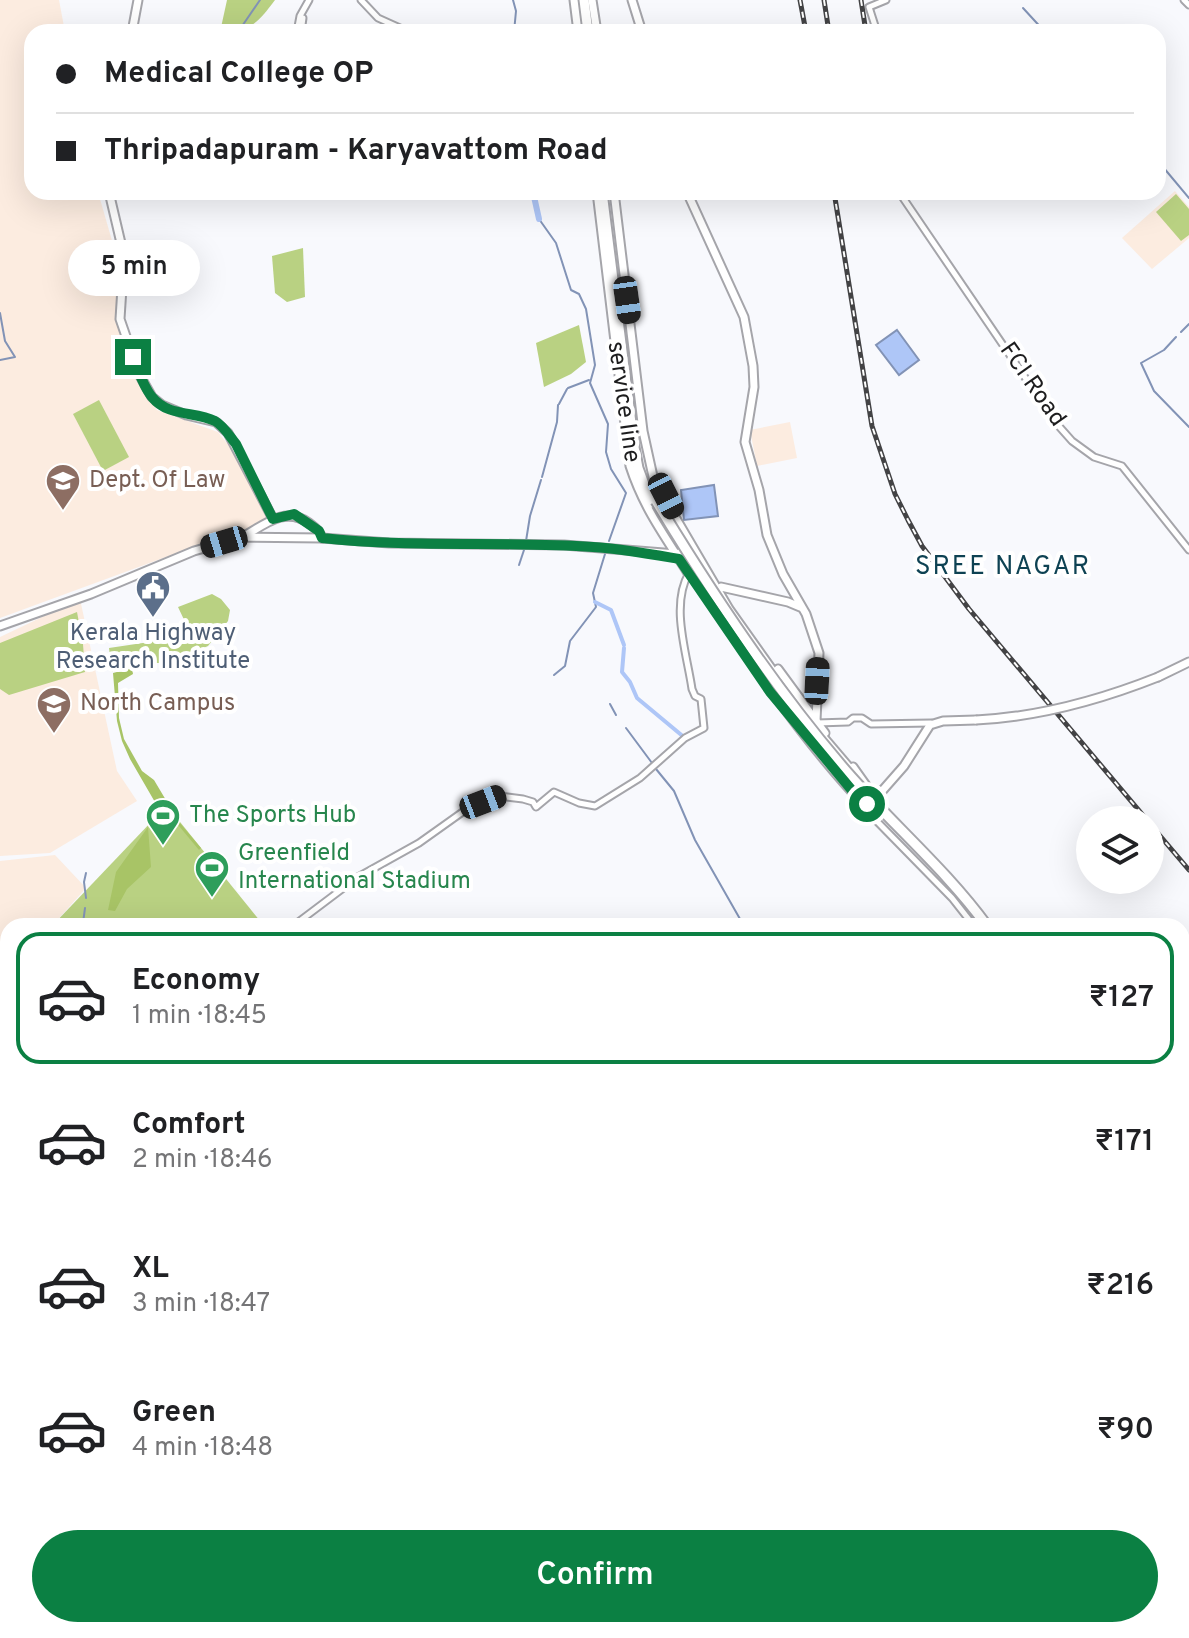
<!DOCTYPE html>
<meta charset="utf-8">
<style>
:root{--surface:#fff;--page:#f2f2f2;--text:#202124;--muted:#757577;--line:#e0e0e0;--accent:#0b8043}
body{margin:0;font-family:Overpass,sans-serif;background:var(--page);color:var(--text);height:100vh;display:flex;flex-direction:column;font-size:30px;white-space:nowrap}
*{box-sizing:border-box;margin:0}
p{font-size:26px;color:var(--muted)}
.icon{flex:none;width:44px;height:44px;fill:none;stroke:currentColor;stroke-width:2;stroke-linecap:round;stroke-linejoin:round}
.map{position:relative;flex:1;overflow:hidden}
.panel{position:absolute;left:0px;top:918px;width:1190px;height:720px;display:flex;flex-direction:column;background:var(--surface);border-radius:24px 24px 0 0;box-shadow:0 8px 32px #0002}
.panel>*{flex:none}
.banner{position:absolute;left:24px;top:24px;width:1142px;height:176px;border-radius:24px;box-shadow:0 8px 32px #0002;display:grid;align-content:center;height:176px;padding:0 32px;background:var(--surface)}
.controls{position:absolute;left:1076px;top:806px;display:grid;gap:16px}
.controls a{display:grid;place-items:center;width:88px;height:88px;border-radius:50%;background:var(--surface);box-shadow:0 8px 32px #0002;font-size:40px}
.end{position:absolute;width:36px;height:36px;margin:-18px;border:10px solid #0b8043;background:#fff;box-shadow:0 0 0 4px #fff}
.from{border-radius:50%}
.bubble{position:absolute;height:56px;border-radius:28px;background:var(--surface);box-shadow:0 8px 32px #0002;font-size:26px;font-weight:600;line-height:56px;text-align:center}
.car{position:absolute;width:24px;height:48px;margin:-24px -12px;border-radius:10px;box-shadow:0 0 6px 2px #0007;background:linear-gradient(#222 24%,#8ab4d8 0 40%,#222 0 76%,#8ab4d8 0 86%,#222 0)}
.banner b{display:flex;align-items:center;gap:28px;height:76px;font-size:30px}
.banner b+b{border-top:2px solid var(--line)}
.banner i{width:20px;height:20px;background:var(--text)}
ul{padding:14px 0 0;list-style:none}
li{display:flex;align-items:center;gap:24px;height:132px;margin:0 16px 12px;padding:0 16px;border:4px solid transparent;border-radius:24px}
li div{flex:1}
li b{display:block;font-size:30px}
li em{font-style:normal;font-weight:600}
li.selected{border-color:var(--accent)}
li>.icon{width:72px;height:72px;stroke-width:1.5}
.primary-button{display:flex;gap:16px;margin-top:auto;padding:16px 32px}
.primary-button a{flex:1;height:92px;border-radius:48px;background:var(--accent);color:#fff;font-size:32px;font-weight:600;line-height:92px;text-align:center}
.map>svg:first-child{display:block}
</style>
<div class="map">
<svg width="1189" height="1638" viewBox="0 0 1189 1638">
<rect width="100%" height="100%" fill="#f8f9fd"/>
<g fill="#fcece0">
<path d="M0 0H59L65 32H32V192H98L117 258 120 338 135 376 157 410 218 432 230 447 268 516 244 532 215 539 0 618Z"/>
<path d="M1175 191 1189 207V238L1152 269 1122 238Z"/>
<path d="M790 422 797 458 757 466 750 430Z"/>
<path d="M80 599 117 771 137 801 50 853 0 856V637Z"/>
<path d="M55 855 86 888 52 926H8V1183L0 1185V861Z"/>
<path d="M628 1630H1127L1118 1638H629Z"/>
</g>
<g fill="#b9d182">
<path d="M227 0H275C257 24 250 32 220 32Z"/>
<path d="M1176 194 1189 209V235L1181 241 1156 212Z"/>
<path d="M303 248 305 297 287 302 275 293 272 256Z"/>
<path d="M579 325 586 362 571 374 544 387 536 343Z"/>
<path d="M99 400 129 457 103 471 73 414Z"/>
<path d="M212 594 221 599 230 610 228 621 208 646 170 663H148L112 672 109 648 183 637 187 635V626L178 607Z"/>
<path d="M77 612 83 644 85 672 9 695 0 689V643Z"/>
<path d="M172 812 264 926H52L153 820Z"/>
<path d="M79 1630H244V1638H72Z"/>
</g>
<g fill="#a8c466">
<path d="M132 668 133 674 118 683 119 718 124 739 142 771 154 780 179 822 201 848 199 850 169 814 163 816 130 759 122 741 117 721 113 673Z"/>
<path d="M148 827 151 867 127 889 115 911 108 910 116 872Z"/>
<path d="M913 1630H1108L1112 1637 913 1638Z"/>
</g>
<g fill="#aec6f7" stroke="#8293b6" stroke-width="2">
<path d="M897 330 919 360 899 375 876 345Z"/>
<path d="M714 485 718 516 684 520 681 490Z"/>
</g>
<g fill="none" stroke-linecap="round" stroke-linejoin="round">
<g stroke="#8293b6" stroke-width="2">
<path d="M513 0 516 11 514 32"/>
<path d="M1023 8 1045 32"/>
<path d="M238 32 260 0"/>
<path d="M1158 161 1189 198"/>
<path d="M539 219 556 243 571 290 579 294 586 309 595 365 590 383 608 424 606 452 611 469 626 493 609 541"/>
<path d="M0 313 5 341 15 357 0 360"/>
<path d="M1181 332 1189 324"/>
<path d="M1176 337 1164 350 1141 363 1154 391 1189 427"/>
<path d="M568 388 589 380"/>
<path d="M559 404 567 389"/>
<path d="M542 477 557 422 558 405"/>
<path d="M526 541 530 516 541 480"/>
<path d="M519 565 525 547"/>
<path d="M554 675 565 666 570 641 596 607 593 593 605 554"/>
<path d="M610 704 616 715"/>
<path d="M626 728 652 763"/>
<path d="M656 769 674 791 695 840 744 926"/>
<path d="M86 898 84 882 86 873"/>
<path d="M83 923 85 908"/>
<path d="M1182 1323 1189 1333"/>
<path d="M1182 1483 1189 1492"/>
<path d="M621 1630V1638"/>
<path d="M1111 1630 1117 1635 1116 1638"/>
<path d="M59 1638 70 1630"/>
<path d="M253 1638 257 1630"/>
<path d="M261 1638 272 1630"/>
</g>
<g stroke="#aec6f7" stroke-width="4">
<path d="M595 602 611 610 624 645"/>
<path d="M624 648 622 672 630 682 637 698 685 738"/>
</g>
<path stroke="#aec6f7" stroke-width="6" d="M533 192 539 219"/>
<defs>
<g id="minor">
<path d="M361 0 378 18 409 32"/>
<path d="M1184 0 1189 5"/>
<path d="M297 32 300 16 309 0"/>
<path d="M301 32 303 18"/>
<path d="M877 32 869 7 886 0"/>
<path d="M899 192 1056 423 1072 441 1094 457 1122 466 1189 550"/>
<path d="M817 723 848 722 853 718H862L871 724 931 723"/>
<path d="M861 805 952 898 974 926"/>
<path d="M293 926 358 877 419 843 471 806 499 796 523 799 533 802 536 807 554 792 579 803 595 806 640 778 685 738 704 728 701 699 695 696 692 689C687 654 670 605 689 573"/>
<path d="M0 1188 8 1187"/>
<path d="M1182 1216 1189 1223"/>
</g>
<g id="major">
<path d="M574 0 578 32"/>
<path d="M592 0 597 32"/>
<path d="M632 0 642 32"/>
<path d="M132 32 138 0"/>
<path d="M109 192 124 256 120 319 139 374 152 397 162 405 186 415 216 422 228 433 273 519"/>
<path d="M597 192 630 466C644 509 665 536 688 573"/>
<path d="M614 192 643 431 654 481 729 609 778 678"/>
<path d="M687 192 744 317 753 366 754 387 745 442 759 490 767 535 783 574 806 614 819 653 816 721"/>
<path d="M243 537C265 524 285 506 309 523 315 528 319 530 322 538"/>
<path d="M688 567C742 650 797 734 865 806"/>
<path d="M721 587 788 602 800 607"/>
<path d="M0 626 91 594 194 551 243 537 322 538 389 543 564 545 676 554 691 550"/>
<path d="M778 669 825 733"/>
<path d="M1158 677 1189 662"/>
<path d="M819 732 853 772"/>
<path d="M853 767 875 798"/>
<path d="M875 799 904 766 930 725 943 721 976 720"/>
<path d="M1182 1597 1189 1595"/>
<path d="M1125 1638 1134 1630"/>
</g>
<g id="highway">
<path d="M584 0 588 32"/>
<path d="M602 192 634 447 638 468 651 503"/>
<path d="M1182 1198 1189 1205"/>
</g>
</defs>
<use href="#minor" stroke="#a5a5aa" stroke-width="9"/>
<use href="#major" stroke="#a5a5aa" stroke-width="11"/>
<use href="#highway" stroke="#a5a5aa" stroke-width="13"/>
<use href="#minor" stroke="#fff" stroke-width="5"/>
<use href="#major" stroke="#fff" stroke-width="7"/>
<use href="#highway" stroke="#fff" stroke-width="9"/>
<defs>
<g id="rail">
<path d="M800 0 806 32"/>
<path d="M824 0 829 32"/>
<path d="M861 0 866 32"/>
<path d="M834 192 872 426 895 494 908 520 922 546 969 609 1147 820"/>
<path d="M1150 824 1189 870"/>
</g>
</defs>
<use href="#rail" stroke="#434345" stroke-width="5"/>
<use href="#rail" stroke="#fff" stroke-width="2" stroke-dasharray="6" stroke-linecap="butt"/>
<defs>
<path id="major-bridge" d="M976 720C1038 717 1100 700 1158 677"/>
<path id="highway-bridge" d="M656 501C711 592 771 683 840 764 887 820 944 867 987 926"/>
</defs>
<use href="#major-bridge" stroke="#a5a5aa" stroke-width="11" stroke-linecap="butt"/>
<use href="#highway-bridge" stroke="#a5a5aa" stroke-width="13" stroke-linecap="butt"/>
<use href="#major-bridge" stroke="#fff" stroke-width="7"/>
<use href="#highway-bridge" stroke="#fff" stroke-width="9"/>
</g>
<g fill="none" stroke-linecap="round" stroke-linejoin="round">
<path stroke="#0b8043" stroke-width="10" d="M133 357C138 370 143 386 152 397 168 417 194 411 215 421 224 426 230 437 236 444L273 519 294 514 319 531 322 538C412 548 503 541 593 547 623 549 650 554 679 559L770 692 865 806 867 804"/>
</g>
<defs>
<symbol id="university-pin" viewBox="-11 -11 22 30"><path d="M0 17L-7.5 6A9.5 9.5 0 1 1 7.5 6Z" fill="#8d6e63" stroke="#fff"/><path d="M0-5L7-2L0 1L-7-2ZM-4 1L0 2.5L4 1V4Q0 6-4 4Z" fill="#fff"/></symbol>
<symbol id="civic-pin" viewBox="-11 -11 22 30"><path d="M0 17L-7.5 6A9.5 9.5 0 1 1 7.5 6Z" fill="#5c6f8a" stroke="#fff"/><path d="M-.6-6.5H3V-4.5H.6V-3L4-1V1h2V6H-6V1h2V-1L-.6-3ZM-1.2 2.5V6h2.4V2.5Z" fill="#fff"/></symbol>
<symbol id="stadium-pin" viewBox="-11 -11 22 30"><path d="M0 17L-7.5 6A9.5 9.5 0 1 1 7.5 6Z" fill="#2e9e5b" stroke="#fff"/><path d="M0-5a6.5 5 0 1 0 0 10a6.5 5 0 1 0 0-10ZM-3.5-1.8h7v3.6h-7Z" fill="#fff"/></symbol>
</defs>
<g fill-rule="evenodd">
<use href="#university-pin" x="43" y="461" width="40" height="54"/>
<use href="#civic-pin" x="133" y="568" width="40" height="54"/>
<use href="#university-pin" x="34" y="684" width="40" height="54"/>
<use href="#stadium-pin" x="143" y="796" width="40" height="54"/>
<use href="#stadium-pin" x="192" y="848" width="40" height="54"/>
</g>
<g text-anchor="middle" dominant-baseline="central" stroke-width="8" stroke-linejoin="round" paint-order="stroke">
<g font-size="24" fill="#1d1d1e" stroke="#fff">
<text transform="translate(1032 385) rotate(55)">FCI Road</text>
<text transform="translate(623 402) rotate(82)">service line</text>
</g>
<g font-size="24" fill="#785e54" stroke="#fff" text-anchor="start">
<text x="89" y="481">Dept. Of Law</text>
<text x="80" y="704">North Campus</text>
</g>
<g font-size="24" fill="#4e5e75" stroke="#fff">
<text x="153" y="634">Kerala Highway<tspan x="153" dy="28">Research Institute</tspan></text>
</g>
<g font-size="24" fill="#27864d" stroke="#fff" text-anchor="start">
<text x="189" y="816">The Sports Hub</text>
<text x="238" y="854">Greenfield<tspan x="238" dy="28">International Stadium</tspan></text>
</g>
<g font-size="26" letter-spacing="2" fill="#0e4253" stroke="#fff">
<text x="1003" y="567">SREE NAGAR</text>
</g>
</g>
</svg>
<div class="controls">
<a><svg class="icon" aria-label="layers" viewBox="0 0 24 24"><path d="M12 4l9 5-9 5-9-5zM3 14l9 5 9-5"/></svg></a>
</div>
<i class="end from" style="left:867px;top:804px"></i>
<i class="end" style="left:133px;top:357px"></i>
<div class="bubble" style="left:68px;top:240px;width:132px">5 min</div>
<i class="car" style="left:627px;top:300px;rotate:172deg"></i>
<i class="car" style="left:666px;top:496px;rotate:153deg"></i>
<i class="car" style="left:224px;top:542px;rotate:253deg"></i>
<i class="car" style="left:817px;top:681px;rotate:3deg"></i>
<i class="car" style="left:483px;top:802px;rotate:69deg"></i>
<div class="banner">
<b><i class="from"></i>Medical College OP</b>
<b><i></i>Thripadapuram - Karyavattom Road</b>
</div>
<section class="panel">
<ul>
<li class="selected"><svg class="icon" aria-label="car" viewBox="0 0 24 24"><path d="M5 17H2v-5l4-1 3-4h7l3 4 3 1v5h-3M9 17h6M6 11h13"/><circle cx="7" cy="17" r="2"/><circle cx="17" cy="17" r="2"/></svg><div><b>Economy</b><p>1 min · 18:45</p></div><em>₹127</em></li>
<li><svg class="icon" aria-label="car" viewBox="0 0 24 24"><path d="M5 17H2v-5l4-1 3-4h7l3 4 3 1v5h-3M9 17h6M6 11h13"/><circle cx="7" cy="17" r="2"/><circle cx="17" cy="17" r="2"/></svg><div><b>Comfort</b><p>2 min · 18:46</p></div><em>₹171</em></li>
<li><svg class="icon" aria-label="car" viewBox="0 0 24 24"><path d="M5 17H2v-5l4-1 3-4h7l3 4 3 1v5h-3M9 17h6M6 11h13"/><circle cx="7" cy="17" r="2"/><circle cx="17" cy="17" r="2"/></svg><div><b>XL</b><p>3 min · 18:47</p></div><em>₹216</em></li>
<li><svg class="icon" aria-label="car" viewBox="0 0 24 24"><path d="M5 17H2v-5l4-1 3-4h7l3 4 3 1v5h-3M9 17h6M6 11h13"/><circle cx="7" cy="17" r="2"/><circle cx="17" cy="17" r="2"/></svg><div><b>Green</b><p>4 min · 18:48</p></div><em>₹90</em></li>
</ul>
<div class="primary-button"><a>Confirm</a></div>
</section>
</div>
